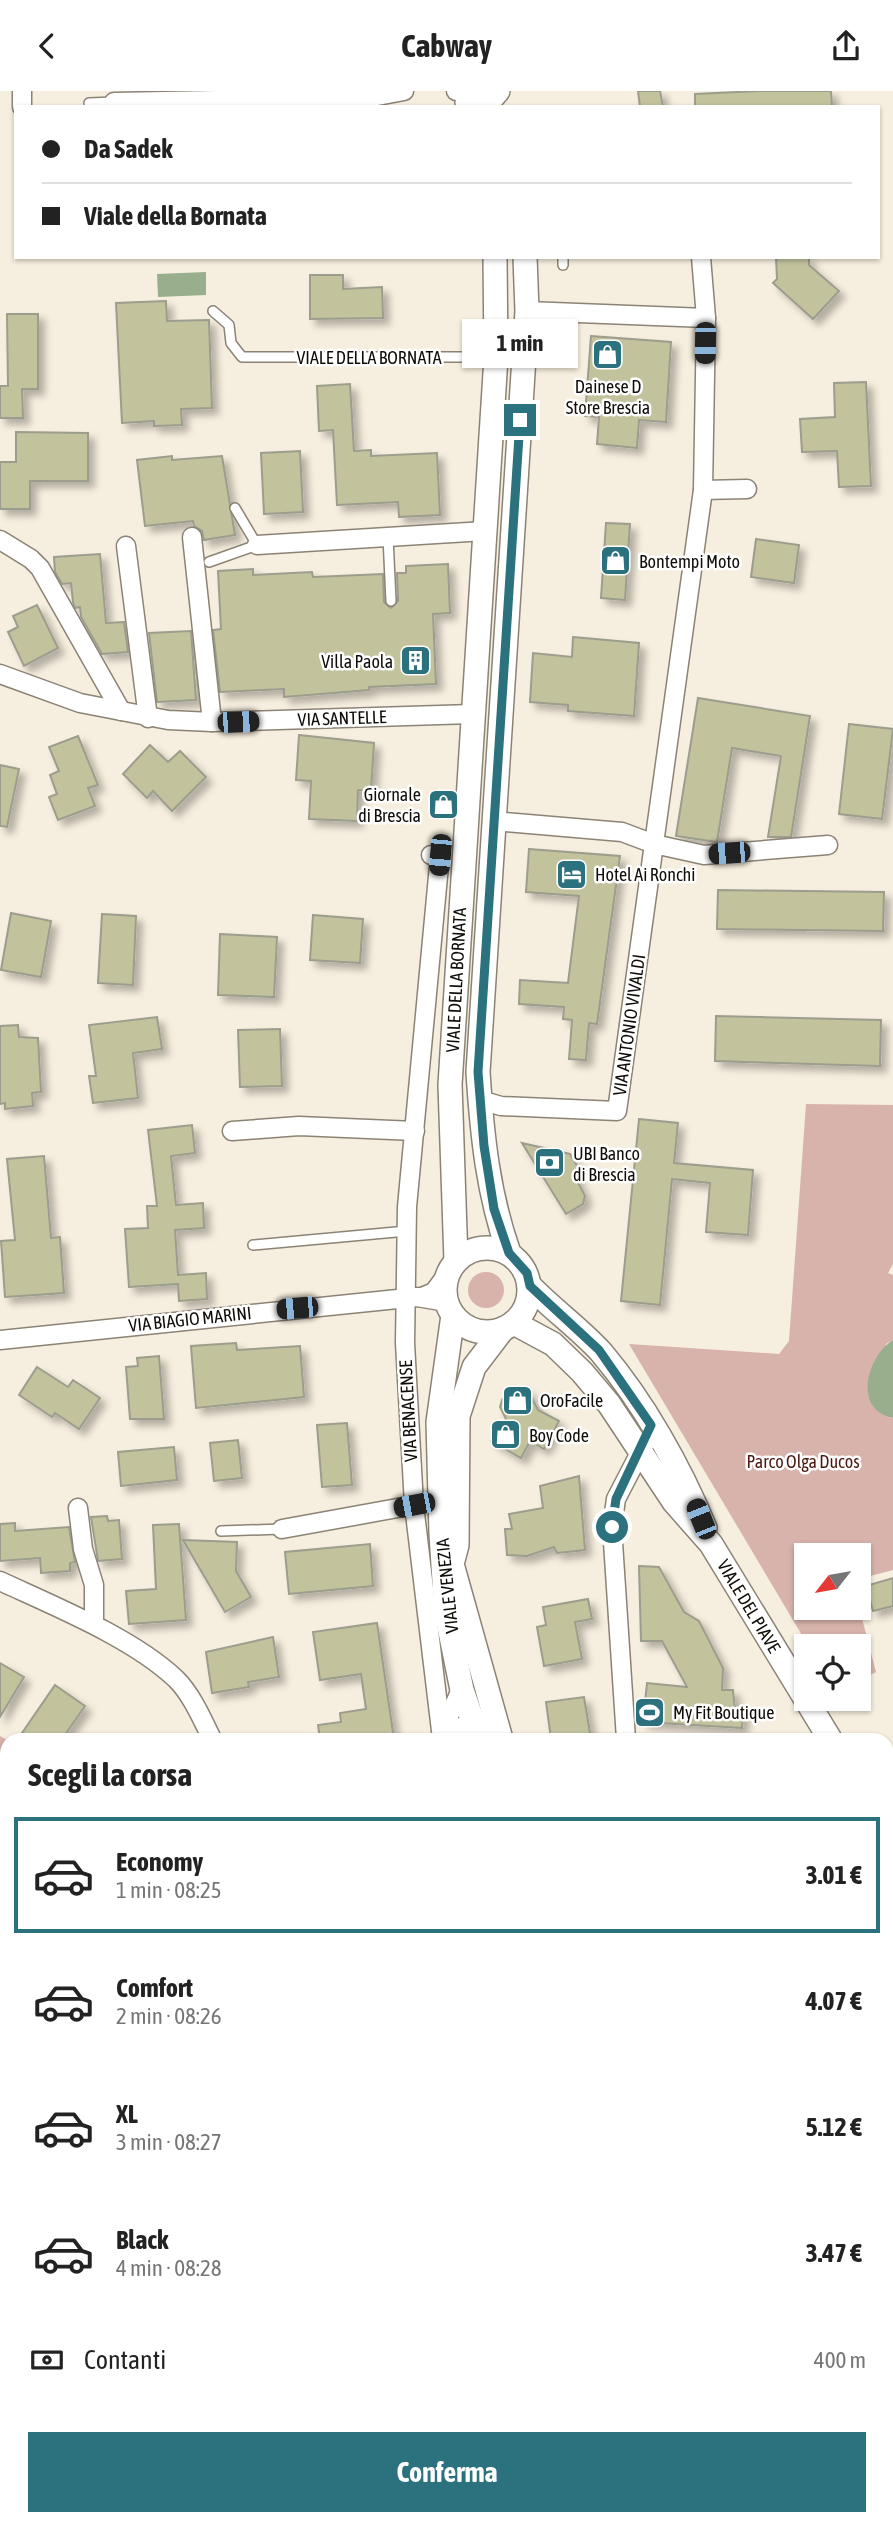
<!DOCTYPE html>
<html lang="it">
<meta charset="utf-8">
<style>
:root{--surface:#fff;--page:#f2f2f2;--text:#222;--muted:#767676;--line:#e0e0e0;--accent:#2b717e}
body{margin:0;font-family:"Asap Condensed",sans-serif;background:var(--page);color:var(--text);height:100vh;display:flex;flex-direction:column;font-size:26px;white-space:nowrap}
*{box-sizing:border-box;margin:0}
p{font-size:23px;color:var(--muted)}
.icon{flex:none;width:38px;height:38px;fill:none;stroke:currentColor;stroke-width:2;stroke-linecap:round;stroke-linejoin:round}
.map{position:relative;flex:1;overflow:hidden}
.side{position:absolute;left:0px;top:1642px;width:894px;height:793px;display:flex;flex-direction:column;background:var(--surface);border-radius:21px 21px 0 0;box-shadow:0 2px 5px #0004}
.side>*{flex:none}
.guide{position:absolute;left:14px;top:14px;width:866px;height:154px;border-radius:0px;box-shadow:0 2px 5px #0004;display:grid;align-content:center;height:154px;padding:0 28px;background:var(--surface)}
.needle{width:46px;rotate:239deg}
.tools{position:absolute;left:794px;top:1452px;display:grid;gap:14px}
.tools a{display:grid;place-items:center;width:77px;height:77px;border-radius:0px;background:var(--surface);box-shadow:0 2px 5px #0004;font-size:35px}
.end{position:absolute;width:32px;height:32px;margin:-16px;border:9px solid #2b717e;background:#fff;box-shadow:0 0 0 4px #fff}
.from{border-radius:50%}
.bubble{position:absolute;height:49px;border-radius:0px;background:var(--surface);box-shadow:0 2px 5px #0004;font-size:23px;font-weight:700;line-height:49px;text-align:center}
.car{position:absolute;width:21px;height:42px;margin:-21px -10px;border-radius:9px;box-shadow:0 0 5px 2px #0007;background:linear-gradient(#222 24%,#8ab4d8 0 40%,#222 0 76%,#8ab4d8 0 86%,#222 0)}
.guide b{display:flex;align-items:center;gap:24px;height:66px;font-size:26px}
.guide b+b{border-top:2px solid var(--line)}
.guide i{width:18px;height:18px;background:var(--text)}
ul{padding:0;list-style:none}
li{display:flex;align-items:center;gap:21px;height:116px;margin:0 14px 10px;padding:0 14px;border:4px solid transparent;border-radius:0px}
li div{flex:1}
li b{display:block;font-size:26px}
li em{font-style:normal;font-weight:700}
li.current{border-color:var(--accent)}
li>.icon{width:63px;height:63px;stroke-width:1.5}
h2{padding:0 28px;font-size:32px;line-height:84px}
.pay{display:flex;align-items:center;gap:18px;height:77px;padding:0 28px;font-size:26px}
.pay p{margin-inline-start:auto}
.primary-button{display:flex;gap:14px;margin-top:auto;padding:14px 28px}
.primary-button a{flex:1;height:80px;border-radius:0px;background:var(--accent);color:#fff;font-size:28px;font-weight:700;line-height:80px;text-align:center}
header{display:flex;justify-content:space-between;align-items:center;height:91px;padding:0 28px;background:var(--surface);font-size:32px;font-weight:700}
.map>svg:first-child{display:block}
</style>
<header><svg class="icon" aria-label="back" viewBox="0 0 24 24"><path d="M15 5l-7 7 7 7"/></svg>Cabway<svg class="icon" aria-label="share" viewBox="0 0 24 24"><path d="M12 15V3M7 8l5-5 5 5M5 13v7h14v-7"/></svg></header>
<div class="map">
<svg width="893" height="2433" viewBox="0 0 893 2433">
<defs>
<filter id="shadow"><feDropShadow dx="6" dy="6" stdDeviation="3.5" flood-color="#0004"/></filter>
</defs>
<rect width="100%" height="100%" fill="#f6eede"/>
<g fill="#d8b3ac">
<path d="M806 1013 893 1014V1173L888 1182 893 1184V1249L886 1253 889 1326 893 1327V1479L859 1488V1465H807V1517L859 1516 876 1581 859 1590V1556H809L629 1253 779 1263 789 1250Z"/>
<circle cx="486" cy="1199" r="18"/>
<path d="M0 1645 7 1649V1772L0 1768Z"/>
<path d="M0 1897 7 1899V2053L0 2055Z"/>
</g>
<g fill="#99ae8d">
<path d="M206 181V204L158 206 157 183Z"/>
<path d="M893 1249V1327C852 1319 867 1265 893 1249Z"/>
</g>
<g fill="#c2c39d" stroke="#9c9d8d" stroke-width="2" filter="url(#shadow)">
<path d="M638 0H660L663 16H640Z"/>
<path d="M759 0H831L832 16H695V3Z"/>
<path d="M776 166H809V174L839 200 813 228 773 192 777 188Z"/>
<path d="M310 184H343V198L382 196 383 227 310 228Z"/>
<path d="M166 210 167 230 209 229 212 317 181 318 182 334 154 335V330L122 332 116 212Z"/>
<path d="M7 223H38V298H22L23 327H0V295H8Z"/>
<path d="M591 245 671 251 666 331 639 329 637 357 597 353 599 326 585 325Z"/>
<path d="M866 291 871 395 839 396 837 360 802 361 800 328 835 326 834 292Z"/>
<path d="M350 293 354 360 371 359V365L437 362 440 424 399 426 398 411 337 414 333 339 319 340 317 295Z"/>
<path d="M16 341 88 342V390H30V418H0V371H16Z"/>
<path d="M300 360 303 421 264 423 261 362Z"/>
<path d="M172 365V369L222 365 235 444 204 449 202 440 194 435 193 430 145 435 137 369Z"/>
<path d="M606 432 630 433 625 509 601 507Z"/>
<path d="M756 448 799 454 794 492 751 486Z"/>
<path d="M100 463 106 532 124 531 128 561 102 563 81 526 80 516 75 517 73 511 71 492 62 493 55 481 54 466Z"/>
<path d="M448 473 450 522 433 523 436 593 369 596V599L284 606V598L220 601 213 539 221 538 218 480 253 478V484L312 481 313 486 383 483 384 511 391 517 398 510 397 482H406V475Z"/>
<path d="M37 514 58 557 24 575 8 541 18 536 13 525Z"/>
<path d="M191 540 196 609 157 611 149 542Z"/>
<path d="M573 546 639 552 634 625 568 620V614L530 611 533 562 572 566Z"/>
<path d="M698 607 810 625 791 746H768L781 665 732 657 717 751 676 745Z"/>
<path d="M849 633 893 638 882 728 839 723Z"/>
<path d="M299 644 374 652 371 700 358 699 357 730 309 728 311 690 296 689Z"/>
<path d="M78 645 98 694 88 697 95 715 58 729 49 706 57 703 50 684 59 680 49 656Z"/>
<path d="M150 654 168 671 180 660 206 686 172 720 153 700 147 707 123 683Z"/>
<path d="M0 674 19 678 7 736 0 735Z"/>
<path d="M529 758 620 765 597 933 589 932 586 969 569 968 572 929 563 928 564 916 519 913 520 889 568 892 579 805 526 801Z"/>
<path d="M718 799 884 801 883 840 717 838Z"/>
<path d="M11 822 51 830 41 886 1 879Z"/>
<path d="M102 823 136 825 133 894 98 892Z"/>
<path d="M313 824 363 828 360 872 310 869Z"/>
<path d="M220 843 277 846 274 906 218 904Z"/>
<path d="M716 925 881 929 880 975 715 970Z"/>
<path d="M157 926 162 958 133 962 138 1007 93 1012 89 985H96L89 934Z"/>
<path d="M18 934 19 946 38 947 41 1001 32 1002 33 1015 5 1018V1012L0 1013V935Z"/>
<path d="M280 938 282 995 240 996 238 939Z"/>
<path d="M639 1028 678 1032 674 1072 753 1079 748 1144 706 1141 710 1092 672 1088 660 1214 621 1210Z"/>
<path d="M192 1034 195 1062 171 1065 176 1114 203 1112 204 1137 175 1139 178 1184 206 1182 207 1208 179 1210 178 1193 129 1196 125 1138 148 1137 147 1115H157L148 1039Z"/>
<path d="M522 1052 570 1063 580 1080 574 1083 585 1105 583 1113 566 1123Z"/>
<path d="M44 1065 51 1147 60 1146 64 1202 5 1206 1 1150 15 1149 7 1068Z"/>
<path d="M236 1252 237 1259 300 1255 304 1306 196 1317 191 1255Z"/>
<path d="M159 1265 164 1328H130L126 1276 138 1275 137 1267Z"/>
<path d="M37 1276 68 1296 73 1289 100 1307 79 1338 55 1322 52 1326 19 1304Z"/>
<path d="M519 1298 528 1299 538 1319 559 1330 544 1358 530 1350 521 1367 491 1350 506 1328 500 1316 502 1309 507 1302Z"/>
<path d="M347 1332 352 1394 322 1396 317 1334Z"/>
<path d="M238 1349 242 1387 214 1390 210 1352Z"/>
<path d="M174 1356 177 1389 121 1395 118 1361Z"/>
<path d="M579 1385 585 1459 557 1462 554 1456 527 1465 507 1464 505 1438H512L509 1423 543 1417 540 1395Z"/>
<path d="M107 1425 108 1430 119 1429 122 1468 98 1470 91 1426Z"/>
<path d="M15 1432V1440L69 1436 75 1471 70 1472V1480L41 1482 40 1467 0 1470V1433Z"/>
<path d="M179 1433 186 1529 129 1533 126 1500 156 1498 153 1434Z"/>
<path d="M183 1449 237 1451 236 1480 251 1506 225 1521Z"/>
<path d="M370 1453 373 1495 289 1503 285 1461Z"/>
<path d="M639 1475 659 1476 684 1521 699 1530 723 1577 722 1599H733L735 1620H743L742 1637 643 1631 647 1592 687 1596 662 1550H641Z"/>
<path d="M893 1487V1515L873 1520 866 1495Z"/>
<path d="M588 1508 592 1528 575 1531 582 1568 544 1575 537 1536 546 1534 543 1516Z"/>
<path d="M377 1532 394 1648H320L318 1634 341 1631 340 1622 366 1618 361 1583 320 1589 313 1541Z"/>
<path d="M273 1546 279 1586 248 1591 249 1596 212 1602 206 1561Z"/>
<path d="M0 1572 24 1586 0 1626Z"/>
<path d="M55 1594 85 1615 62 1648H32L22 1642Z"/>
<path d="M584 1606 591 1648H551L546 1611Z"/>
</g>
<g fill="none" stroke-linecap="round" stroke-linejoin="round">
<defs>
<g id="lane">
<path d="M89 12 114 11"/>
<path d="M563 174V166"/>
<path d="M213 220 229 234 231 252 242 266H493"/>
<path d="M388 446 391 510"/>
<path d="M209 471 257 454 235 417"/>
<path d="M253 1154 407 1140"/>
<path d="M221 1440 282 1438"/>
<path d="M0 2219 7 2216"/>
</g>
<g id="street">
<path d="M22 0V16"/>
<path d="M456 0H457"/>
<path d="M114 11 372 6 404 0"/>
<path d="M527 220 706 227"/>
<path d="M703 399 747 398"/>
<path d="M192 446 212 631"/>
<path d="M0 449 31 468 40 477 121 620"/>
<path d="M257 454 485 440"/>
<path d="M126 455 148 627"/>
<path d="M0 583 80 612 168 629 212 631 472 623"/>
<path d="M493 730 622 741 654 753 704 764 828 754"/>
<path d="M431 764H440L407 1116 405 1252 414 1414 442 1648"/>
<path d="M480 1009 501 1015 617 1020 703 399 706 227 701 166"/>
<path d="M232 1040 299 1035 415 1040"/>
<path d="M422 1206 434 1201 448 1182"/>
<path d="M0 1249 417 1206 447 1211"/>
<path d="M78 1417 83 1458 94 1494V1533"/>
<path d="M282 1438 414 1414"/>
<path d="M0 1490C54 1515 133 1547 176 1588 192 1604 202 1628 212 1648"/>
<path d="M462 1591C462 1602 447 1627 442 1640L474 1633"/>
<path d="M626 1648 612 1436 616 1408 645 1352"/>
<path d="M887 2326 893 2336"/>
<path d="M548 2427 550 2433"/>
<path d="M596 2433 608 2427"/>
</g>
<g id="secondary">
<path d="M467 11 491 8 498 0"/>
<circle cx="487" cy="1199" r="42"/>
<path d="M509 1162C488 1103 482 1044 478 981L527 220 525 166"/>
<path d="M456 1170 450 994 496 266 495 166"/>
<path d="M530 1195C552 1218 580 1238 601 1261 644 1312 680 1376 705 1437"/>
<path d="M453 1224 438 1331 441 1443 446 1521 462 1599 479 1648"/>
<path d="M514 1232 553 1253 582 1281 609 1313 674 1411 711 1453 830 1648"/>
<path d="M501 1648 452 1473 457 1454 458 1325 474 1276 503 1238"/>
<path d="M887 1742 893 1751"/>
<path d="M837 2427 840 2433"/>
</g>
</defs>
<use href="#lane" stroke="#8b8375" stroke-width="12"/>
<use href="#street" stroke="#8b8375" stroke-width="21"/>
<use href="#secondary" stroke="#8b8375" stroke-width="26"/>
<use href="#lane" stroke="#fff" stroke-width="9"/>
<use href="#street" stroke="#fff" stroke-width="18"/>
<use href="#secondary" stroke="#fff" stroke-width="23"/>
</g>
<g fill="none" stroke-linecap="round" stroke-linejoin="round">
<path stroke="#2b717e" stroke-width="9" d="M520 329 478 981 484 1055 494 1118 509 1162 527 1182 530 1195 599 1259 651 1334 616 1408 612 1436"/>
</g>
<defs>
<symbol id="shop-square" viewBox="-11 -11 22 22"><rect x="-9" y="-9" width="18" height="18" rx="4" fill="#2b717e" stroke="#fff"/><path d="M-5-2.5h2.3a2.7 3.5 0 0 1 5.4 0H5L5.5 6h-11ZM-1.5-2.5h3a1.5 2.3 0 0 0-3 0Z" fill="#fff"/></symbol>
<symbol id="building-square" viewBox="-11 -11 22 22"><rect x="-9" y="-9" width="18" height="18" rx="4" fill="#2b717e" stroke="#fff"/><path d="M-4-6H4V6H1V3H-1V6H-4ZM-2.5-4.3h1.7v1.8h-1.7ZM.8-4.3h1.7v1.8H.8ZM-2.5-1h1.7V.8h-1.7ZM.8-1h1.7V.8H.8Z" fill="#fff"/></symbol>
<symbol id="hotel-square" viewBox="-11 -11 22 22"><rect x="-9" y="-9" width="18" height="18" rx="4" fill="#2b717e" stroke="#fff"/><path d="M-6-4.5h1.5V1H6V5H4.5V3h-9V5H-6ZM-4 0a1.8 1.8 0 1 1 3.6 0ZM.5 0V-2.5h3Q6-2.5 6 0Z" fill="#fff"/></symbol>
<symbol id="bank-square" viewBox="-11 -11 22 22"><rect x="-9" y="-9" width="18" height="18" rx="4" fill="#2b717e" stroke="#fff"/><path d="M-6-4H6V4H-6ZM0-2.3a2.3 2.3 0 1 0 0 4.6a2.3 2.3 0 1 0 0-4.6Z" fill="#fff"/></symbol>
<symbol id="stadium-square" viewBox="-11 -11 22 22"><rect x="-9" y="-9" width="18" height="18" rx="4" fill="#2b717e" stroke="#fff"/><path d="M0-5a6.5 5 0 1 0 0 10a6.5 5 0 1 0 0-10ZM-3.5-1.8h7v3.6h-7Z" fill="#fff"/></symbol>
</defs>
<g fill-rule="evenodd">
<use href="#shop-square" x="590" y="246" width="35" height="35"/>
<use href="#shop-square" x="598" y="452" width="35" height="35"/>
<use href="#building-square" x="398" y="552" width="35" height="35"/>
<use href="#shop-square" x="426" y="696" width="35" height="35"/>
<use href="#hotel-square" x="554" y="766" width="35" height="35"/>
<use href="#bank-square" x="532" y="1054" width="35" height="35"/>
<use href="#shop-square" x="500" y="1292" width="35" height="35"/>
<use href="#shop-square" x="488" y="1326" width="35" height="35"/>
<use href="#stadium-square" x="632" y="1604" width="35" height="35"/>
</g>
<g text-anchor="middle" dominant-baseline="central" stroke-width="5" stroke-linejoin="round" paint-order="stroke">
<g font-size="18" fill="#100d08" stroke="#fff">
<text x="369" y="266">VIALE DELLA BORNATA</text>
<text transform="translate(342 627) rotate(-2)">VIA SANTELLE</text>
<text transform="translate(456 889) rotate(-87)">VIALE DELLA BORNATA</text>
<text transform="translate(629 934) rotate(-82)">VIA ANTONIO VIVALDI</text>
<text transform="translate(190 1228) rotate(-6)">VIA BIAGIO MARINI</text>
<text transform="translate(408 1320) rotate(-93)">VIA BENACENSE</text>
<text transform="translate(447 1495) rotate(-96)">VIALE VENEZIA</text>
<text transform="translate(749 1515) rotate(59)">VIALE DEL PIAVE</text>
</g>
<g font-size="18" fill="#100d08" stroke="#fff" text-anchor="start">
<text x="608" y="295" text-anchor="middle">Dainese D<tspan x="608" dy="21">Store Brescia</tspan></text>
<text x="639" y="470">Bontempi Moto</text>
<text x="393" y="570" text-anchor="end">Villa Paola</text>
<text x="421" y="703" text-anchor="end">Giornale<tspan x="421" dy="21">di Brescia</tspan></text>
<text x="595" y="783">Hotel Ai Ronchi</text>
<text x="573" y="1062">UBI Banco<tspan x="573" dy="21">di Brescia</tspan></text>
<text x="540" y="1309">OroFacile</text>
<text x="529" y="1344">Boy Code</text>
<text x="673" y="1621">My Fit Boutique</text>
</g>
<g font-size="18" fill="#4c1810" stroke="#fff">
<text x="803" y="1370">Parco Olga Ducos</text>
</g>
</g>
</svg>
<div class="tools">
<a><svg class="needle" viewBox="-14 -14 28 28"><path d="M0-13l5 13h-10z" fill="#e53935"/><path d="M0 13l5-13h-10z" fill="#767676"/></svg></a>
<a><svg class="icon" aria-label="locate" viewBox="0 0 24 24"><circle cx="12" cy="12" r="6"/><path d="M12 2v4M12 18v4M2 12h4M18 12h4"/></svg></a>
</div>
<i class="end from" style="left:612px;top:1436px"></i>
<i class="end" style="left:520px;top:329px"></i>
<div class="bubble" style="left:462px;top:228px;width:116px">1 min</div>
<i class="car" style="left:705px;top:252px;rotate:181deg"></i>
<i class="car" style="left:238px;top:631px;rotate:88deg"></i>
<i class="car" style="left:729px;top:762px;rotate:266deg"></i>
<i class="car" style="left:440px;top:764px;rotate:185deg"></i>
<i class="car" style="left:297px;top:1217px;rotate:265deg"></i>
<i class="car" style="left:414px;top:1414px;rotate:259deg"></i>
<i class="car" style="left:701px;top:1428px;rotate:338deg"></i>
<div class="guide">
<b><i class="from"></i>Da Sadek</b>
<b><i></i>Viale della Bornata</b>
</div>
<section class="side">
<h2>Scegli la corsa</h2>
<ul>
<li class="current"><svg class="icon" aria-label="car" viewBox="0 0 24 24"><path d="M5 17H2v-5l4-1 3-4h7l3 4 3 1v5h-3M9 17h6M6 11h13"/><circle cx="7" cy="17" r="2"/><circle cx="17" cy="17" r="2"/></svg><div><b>Economy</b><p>1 min · 08:25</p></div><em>3.01 €</em></li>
<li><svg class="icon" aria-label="car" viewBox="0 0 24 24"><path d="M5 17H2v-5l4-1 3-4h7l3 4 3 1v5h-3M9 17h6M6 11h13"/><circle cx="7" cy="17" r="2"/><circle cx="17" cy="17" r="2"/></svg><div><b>Comfort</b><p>2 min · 08:26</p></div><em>4.07 €</em></li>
<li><svg class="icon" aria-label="car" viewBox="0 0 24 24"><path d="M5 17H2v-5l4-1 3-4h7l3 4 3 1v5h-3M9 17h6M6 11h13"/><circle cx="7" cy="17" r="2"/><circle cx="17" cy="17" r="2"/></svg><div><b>XL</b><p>3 min · 08:27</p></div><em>5.12 €</em></li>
<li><svg class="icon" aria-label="car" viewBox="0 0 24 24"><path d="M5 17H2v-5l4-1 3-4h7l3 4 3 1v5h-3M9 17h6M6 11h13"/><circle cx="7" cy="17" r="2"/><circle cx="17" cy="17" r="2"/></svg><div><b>Black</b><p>4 min · 08:28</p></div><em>3.47 €</em></li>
</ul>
<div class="pay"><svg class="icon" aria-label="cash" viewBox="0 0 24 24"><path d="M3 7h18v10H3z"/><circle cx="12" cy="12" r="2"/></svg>Contanti<p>400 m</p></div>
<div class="primary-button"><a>Conferma</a></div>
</section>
</div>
